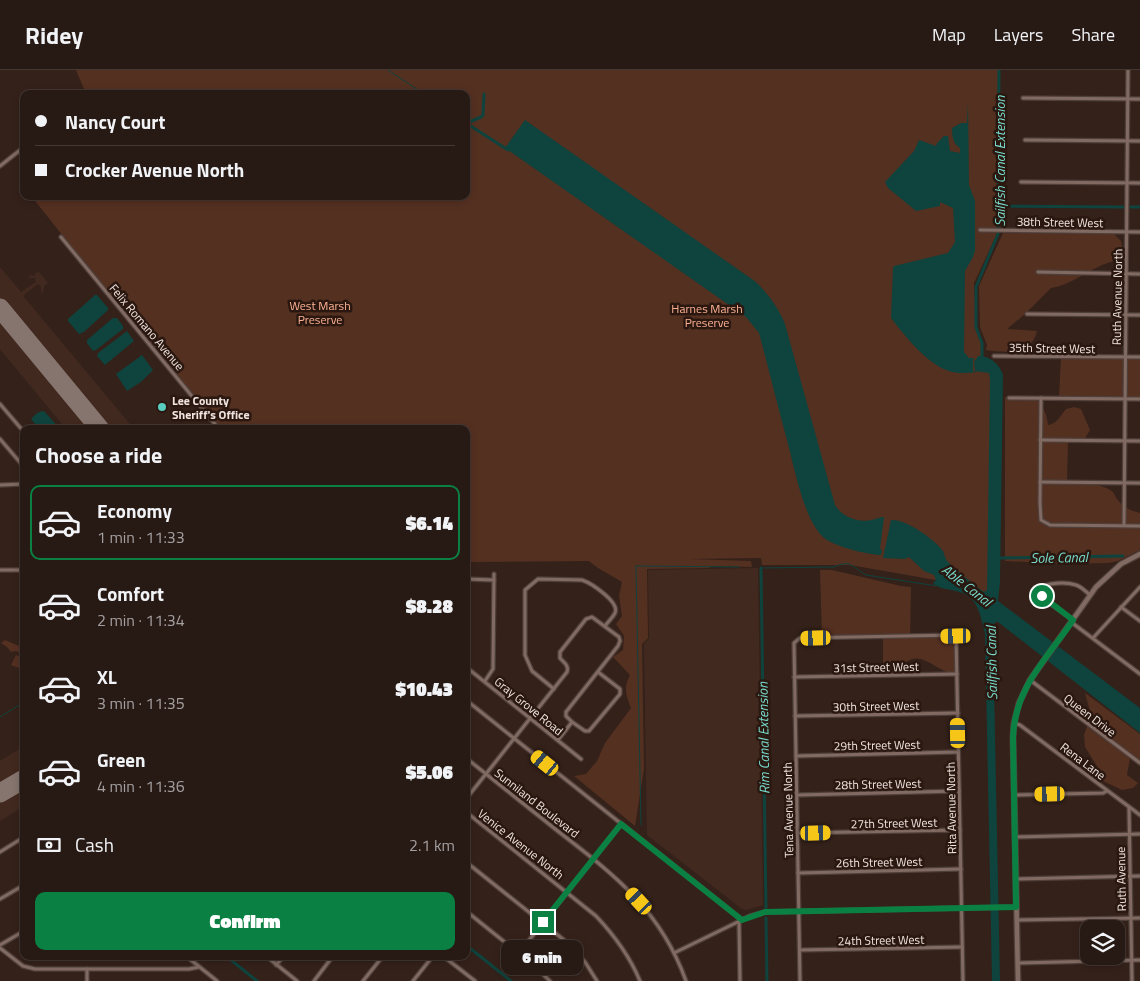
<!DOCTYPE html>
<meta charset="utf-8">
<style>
:root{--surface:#271914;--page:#2f221d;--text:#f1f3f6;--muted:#a4a0a0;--line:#433834;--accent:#0b8043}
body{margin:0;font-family:"Titillium Web",sans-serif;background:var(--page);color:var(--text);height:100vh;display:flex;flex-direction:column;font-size:19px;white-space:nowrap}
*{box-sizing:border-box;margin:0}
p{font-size:16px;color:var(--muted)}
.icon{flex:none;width:28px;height:28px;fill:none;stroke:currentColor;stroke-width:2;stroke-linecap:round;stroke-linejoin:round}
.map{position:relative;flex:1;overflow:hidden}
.panel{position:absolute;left:20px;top:355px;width:450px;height:535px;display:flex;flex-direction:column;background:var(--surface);border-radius:10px;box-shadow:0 2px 8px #0003,0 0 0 1px var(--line)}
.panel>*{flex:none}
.guide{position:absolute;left:20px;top:20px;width:450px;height:110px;border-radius:10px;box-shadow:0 2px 8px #0003,0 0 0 1px var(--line);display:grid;align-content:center;height:110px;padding:0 15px;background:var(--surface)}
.buttons{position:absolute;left:1080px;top:850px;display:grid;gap:10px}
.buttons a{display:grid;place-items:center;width:45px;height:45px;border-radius:10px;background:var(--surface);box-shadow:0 2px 8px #0003,0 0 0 1px var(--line);font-size:25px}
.end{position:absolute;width:22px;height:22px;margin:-11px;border:6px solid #0b8043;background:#fff;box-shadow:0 0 0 2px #fff}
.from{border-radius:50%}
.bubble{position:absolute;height:35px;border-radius:10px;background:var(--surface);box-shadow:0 2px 8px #0003,0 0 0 1px var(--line);font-size:16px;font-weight:800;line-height:35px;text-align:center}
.car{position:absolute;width:15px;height:30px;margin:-15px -8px;border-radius:6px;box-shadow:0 0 4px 1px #0007;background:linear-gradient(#f5c518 24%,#345 0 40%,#f5c518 0 76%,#345 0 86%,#f5c518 0)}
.guide b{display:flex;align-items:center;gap:18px;height:48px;font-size:19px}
.guide b+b{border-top:1px solid var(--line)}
.guide i{width:12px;height:12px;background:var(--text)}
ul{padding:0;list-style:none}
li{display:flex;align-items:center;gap:15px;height:75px;margin:0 10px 8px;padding:0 5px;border:2px solid transparent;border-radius:10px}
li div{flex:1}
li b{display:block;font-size:19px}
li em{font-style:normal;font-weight:800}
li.active{border-color:var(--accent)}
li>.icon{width:45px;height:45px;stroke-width:1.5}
h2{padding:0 15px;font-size:22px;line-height:60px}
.pay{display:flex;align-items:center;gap:12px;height:55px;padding:0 15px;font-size:19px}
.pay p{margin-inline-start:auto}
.action{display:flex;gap:10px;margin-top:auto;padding:10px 15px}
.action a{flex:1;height:58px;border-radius:10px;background:var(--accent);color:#fff;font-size:20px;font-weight:800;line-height:58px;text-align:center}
header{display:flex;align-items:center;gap:30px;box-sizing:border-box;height:70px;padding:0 25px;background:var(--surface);border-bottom:1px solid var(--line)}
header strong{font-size:24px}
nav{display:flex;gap:28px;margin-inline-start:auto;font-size:18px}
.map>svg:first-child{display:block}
</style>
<header>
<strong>Ridey</strong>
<nav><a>Map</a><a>Layers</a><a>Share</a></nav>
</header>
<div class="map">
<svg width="1140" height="911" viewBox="0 0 1140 911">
<rect width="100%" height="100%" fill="#34211a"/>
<g fill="#42291f">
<path d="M0 197 21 222 36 212 35 208H29V205L34 206 38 201 48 213 44 216 43 223 41 222V216L38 214 25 224 24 227 134 359H66L0 279Z"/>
<path d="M758 498 763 835 747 840 742 839 647 765 644 574 649 568 648 500Z"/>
<path d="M24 676V736L0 751V691Z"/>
</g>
<g fill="#543021">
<path d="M76 0H999L997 164 974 213 976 257 982 275V298L994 304 988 534 964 515 850 495H762L761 488 690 489 751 491 752 497 712 496 709 498 647 499 648 568 642 574 644 699 635 756 574 706 586 704 597 691 605 673 631 638C626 625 623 618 630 605L613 587 623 580 624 566 616 554 622 546 619 526 622 512 598 498 589 491 466 492V359H216L32 127 466 126V24H86Z"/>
<path d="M1003 163 1114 164 1121 171 1123 184C1115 192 1108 192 1098 197 1082 204 1068 216 1051 218L1025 244 1007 259 1037 261C1032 285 1006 283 986 280L987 275 980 257 979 216Z"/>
<path d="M1061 287H1140V327H1059Z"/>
<path d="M1005 327 1036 329C1044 337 1047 345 1048 355 1057 354 1060 346 1066 339L1074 337 1081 339 1090 360 1085 368 1068 369 1067 411C1079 412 1104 414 1113 422 1114 423 1116 428 1117 429 1123 437 1131 441 1140 443V480L1118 491 1109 493 1063 494 1005 491Z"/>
<path d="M820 500H832L901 516 911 517 910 568H954L957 605C931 601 916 569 894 607H883V565H822Z"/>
<path d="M5 570 24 578V584L16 581 11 582 7 577 1 573Z"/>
<path d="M16 585 24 589V600L11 595Z"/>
<path d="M1085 623 1140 664V694L1130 688 1127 705 1138 713 1133 718 1122 720 1103 711 1099 706 1097 696 1085 677 1084 665 1091 645Z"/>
</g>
<g fill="#0f433d">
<path d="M968 33 969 115 975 131V181L973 187 965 201 964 282 969 288H974L973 291V301L977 302C968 303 958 304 949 301 928 295 904 265 891 248L893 198 894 196 948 183 955 172 953 138 940 132V136L916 141 888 118 885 112 914 81 919 70 936 76 937 73 944 66H948L950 81 960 83V78C953 74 952 66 952 58L961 53H967Z"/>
<path d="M525 50 756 212C768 224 778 237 785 254L835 435C842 447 858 453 872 450 877 449 879 447 884 447L880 479H882L881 485C869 485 831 476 822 466 803 446 795 400 788 374 778 337 769 300 759 263L746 247 505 78Z"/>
<path d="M95 225H97L108 238V240L84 262 79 264 68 251V249Z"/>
<path d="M113 248H117L123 256V259L96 280 93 281 87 273V270Z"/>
<path d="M127 261 134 271 105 295 97 286 98 283Z"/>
<path d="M142 285 153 300 141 312 127 321 116 304Z"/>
<path d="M978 286C989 285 1000 294 1003 305L1000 512 998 531 1140 638V663L998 552H995L993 567 1000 911H992L985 563C979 541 978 524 951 520 943 518 940 519 933 513L936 510 934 505 924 501 909 487 905 489 883 488 891 450C906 449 934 469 943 481 945 485 945 489 948 492 958 502 970 511 981 520L984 522 987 520 990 310 989 303 975 301 974 292Z"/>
<path d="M42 341 45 342 60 359H39L31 349 37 343Z"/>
</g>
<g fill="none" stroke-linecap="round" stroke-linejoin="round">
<g stroke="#0f433d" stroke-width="1">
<path d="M388 0 424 24"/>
<path d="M761 498 834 497C851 489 852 497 866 505L937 516"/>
<path d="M0 647 24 632"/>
<path d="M641 755 636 496 739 497"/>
</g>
<g stroke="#0f433d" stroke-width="3">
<path d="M466 53 508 80"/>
<path d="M467 53 481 47 483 45 484 24"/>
<path d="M998 136 1123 137"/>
<path d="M1131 137H1140"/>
<path d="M982 288V273L976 257V217L998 164 999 0"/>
<path d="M998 488 1123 486"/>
<path d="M761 498 766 838"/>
<path d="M766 848 767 911"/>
<path d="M466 875 511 911"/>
<path d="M226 886 257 911"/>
</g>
<g stroke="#86756f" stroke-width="19">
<path d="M0 238 100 359"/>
<path d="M0 723 24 709"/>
</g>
<defs>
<g id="street">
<path d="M1023 28 1140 29"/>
<path d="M1025 70 1140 71"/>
<path d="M0 96 24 77"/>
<path d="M1021 112 1140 113"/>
<path d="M980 160 1140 162"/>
<path d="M61 167 219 359"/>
<path d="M1038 202 1140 204"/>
<path d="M1027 244 1140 245"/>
<path d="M994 286 1140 287"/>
<path d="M1009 328 1140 329"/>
<path d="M1041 328 1040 433 1041 450 1050 455 1140 456"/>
<path d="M0 334 24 362"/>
<path d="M0 369 24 397"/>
<path d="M1040 370 1140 371"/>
<path d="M1040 412 1140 413"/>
<path d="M0 415 24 414"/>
<path d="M1124 455 1128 0"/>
<path d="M0 500H24"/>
<path d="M466 509 494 510"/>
<path d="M1121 537 1140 551"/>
<path d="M1073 550 1044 529 1040 523V519C1046 512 1067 512 1076 515 1082 517 1086 522 1090 525"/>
<path d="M1071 552 1140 604"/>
<path d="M1093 568 1140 517"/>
<path d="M466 597 581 689"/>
<path d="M794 607 957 604"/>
<path d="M1030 610 1140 693"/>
<path d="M485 611 493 599 494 504"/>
<path d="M554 619 532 601 525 585V520L538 509 582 510C591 513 620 532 615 543 613 547 608 552 605 556"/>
<path d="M466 630 742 850"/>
<path d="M795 646 958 643"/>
<path d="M572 652 585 661H589L620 624V619L598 602"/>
<path d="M1014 653 1020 655 1140 745"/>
<path d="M796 686 958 682"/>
<path d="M466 688C497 713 528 737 559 762 616 806 661 841 686 911"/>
<path d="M797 725 959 721"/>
<path d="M1014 725 1103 723 1107 721"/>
<path d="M466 729 567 602C569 595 564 593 560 588V582L586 549 592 547 619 567 620 571 618 576 566 642V646L572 652 558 670"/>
<path d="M1129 737 1132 911"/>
<path d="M466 742 596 846C614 865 630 887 640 911"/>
<path d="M798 763 960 760"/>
<path d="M1015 767 1140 764"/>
<path d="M0 782 24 767"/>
<path d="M466 792 564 870 585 892 597 911"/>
<path d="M798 803 961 799"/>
<path d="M1016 809 1140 806"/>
<path d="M0 829 24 815"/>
<path d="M466 841 532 894 550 911"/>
<path d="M1017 850 1140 848"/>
<path d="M739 851 740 911"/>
<path d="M0 875 24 861"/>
<path d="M0 878 23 896 35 899H189L199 897"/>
<path d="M800 880 962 877"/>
<path d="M519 883 621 754"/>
<path d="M674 883 750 846 765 842 1016 837"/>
<path d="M186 886 217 911"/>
<path d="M266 886 297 911"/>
<path d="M443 886 475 911"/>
<path d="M1018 893 1140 890"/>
<path d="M276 895 284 886"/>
<path d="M87 911V899"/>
<path d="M314 911 333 886"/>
<path d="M363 911 383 886"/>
<path d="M413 911 433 886"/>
<path d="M800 911 794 573 800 568 956 565 963 911"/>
</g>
<path id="secondary" d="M1018 911 1013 667 1014 653 1019 633 1030 610 1096 517 1121 494 1140 484"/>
</defs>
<use href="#street" stroke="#4f3f3a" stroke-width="5.5"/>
<use href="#secondary" stroke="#4f3f3a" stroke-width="7"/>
<use href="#street" stroke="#806a61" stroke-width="3"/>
<use href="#secondary" stroke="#806a61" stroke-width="4.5"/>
</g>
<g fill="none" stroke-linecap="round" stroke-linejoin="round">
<path stroke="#0b8043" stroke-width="6" d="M543 852 621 754 742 850 765 842 1016 837 1013 667C1015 617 1047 589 1073 550L1042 526"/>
</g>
<circle fill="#59cebf" stroke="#2a1810" stroke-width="2" cx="162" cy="337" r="5"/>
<g text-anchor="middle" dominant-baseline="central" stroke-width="5" stroke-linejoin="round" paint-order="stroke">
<g font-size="12" fill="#f2e5e0" stroke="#2a1810">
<text transform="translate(1060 152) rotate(1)">38th Street West</text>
<text transform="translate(1117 227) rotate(-89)">Ruth Avenue North</text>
<text transform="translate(147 257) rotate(50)">Felix Romano Avenue</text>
<text transform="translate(1052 278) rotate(1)">35th Street West</text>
<text transform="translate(876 597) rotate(-1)">31st Street West</text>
<text transform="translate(529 636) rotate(39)">Gray Grove Road</text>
<text transform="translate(876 636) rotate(-1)">30th Street West</text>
<text transform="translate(1090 645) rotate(37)">Queen Drive</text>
<text transform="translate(877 675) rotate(-1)">29th Street West</text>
<text transform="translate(1083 691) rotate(37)">Rena Lane</text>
<text transform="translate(878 714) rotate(-1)">28th Street West</text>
<text transform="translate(537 733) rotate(38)">Sunniland Boulevard</text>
<text transform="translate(951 738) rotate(-91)">Rita Avenue North</text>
<text transform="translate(788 740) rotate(-91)">Tena Avenue North</text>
<text transform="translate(894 753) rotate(-1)">27th Street West</text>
<text transform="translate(521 774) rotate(38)">Venice Avenue North</text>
<text transform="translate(879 792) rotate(-1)">26th Street West</text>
<text transform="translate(1121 809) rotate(-91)">Ruth Avenue</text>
<text transform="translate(881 870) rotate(-1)">24th Street West</text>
</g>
<g font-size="12" fill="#feb294" stroke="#2a1810">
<text x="320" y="235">West Marsh<tspan x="320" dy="14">Preserve</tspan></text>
<text x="707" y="238">Harnes Marsh<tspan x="707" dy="14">Preserve</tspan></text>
</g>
<g font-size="12" font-weight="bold" fill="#f2e5e0" stroke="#2a1810" text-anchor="start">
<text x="172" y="330">Lee County<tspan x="172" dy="14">Sheriff's Office</tspan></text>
</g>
<g font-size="14" font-style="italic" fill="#78ddcf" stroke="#2a1810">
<text transform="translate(999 91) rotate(-90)">Sailfish Canal Extension</text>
<text transform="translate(1059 487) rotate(-1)">Sole Canal</text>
<text transform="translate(967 515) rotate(38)">Able Canal</text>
<text transform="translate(991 593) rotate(-91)">Sailfish Canal</text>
<text transform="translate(763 668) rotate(-91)">Rim Canal Extension</text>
</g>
</g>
</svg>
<div class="buttons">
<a><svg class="icon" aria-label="layers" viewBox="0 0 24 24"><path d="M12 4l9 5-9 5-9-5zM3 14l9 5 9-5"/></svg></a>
</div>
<i class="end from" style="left:1042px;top:526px"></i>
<i class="end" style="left:543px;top:852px"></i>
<div class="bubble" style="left:501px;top:870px;width:82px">6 min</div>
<i class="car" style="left:956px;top:566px;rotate:269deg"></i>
<i class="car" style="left:816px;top:568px;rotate:269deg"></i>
<i class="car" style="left:958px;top:663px;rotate:359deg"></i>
<i class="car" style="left:545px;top:693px;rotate:309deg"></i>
<i class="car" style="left:1050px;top:724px;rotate:269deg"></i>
<i class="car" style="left:816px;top:763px;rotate:89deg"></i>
<i class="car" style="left:639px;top:831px;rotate:317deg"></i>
<div class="guide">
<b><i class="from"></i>Nancy Court</b>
<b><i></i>Crocker Avenue North</b>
</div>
<section class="panel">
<h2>Choose a ride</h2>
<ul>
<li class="active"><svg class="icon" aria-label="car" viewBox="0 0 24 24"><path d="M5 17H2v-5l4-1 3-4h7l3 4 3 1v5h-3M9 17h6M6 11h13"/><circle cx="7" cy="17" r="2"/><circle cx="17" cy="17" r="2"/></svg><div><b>Economy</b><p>1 min · 11:33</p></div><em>$6.14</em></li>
<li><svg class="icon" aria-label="car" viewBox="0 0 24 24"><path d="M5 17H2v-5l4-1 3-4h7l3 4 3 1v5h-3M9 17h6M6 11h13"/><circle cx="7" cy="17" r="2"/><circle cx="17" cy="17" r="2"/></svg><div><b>Comfort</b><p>2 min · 11:34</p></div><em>$8.28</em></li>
<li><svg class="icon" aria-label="car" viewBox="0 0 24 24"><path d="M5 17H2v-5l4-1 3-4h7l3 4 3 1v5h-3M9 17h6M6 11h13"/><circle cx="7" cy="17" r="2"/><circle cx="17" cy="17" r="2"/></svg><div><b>XL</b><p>3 min · 11:35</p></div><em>$10.43</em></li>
<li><svg class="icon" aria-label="car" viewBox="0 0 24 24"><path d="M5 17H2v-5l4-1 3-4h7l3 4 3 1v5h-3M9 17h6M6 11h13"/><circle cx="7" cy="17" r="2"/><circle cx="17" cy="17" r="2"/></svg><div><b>Green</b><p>4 min · 11:36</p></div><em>$5.06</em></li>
</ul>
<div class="pay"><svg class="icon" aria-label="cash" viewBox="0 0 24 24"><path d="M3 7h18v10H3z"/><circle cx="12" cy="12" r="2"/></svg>Cash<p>2.1 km</p></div>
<div class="action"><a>Confirm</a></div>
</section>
</div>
